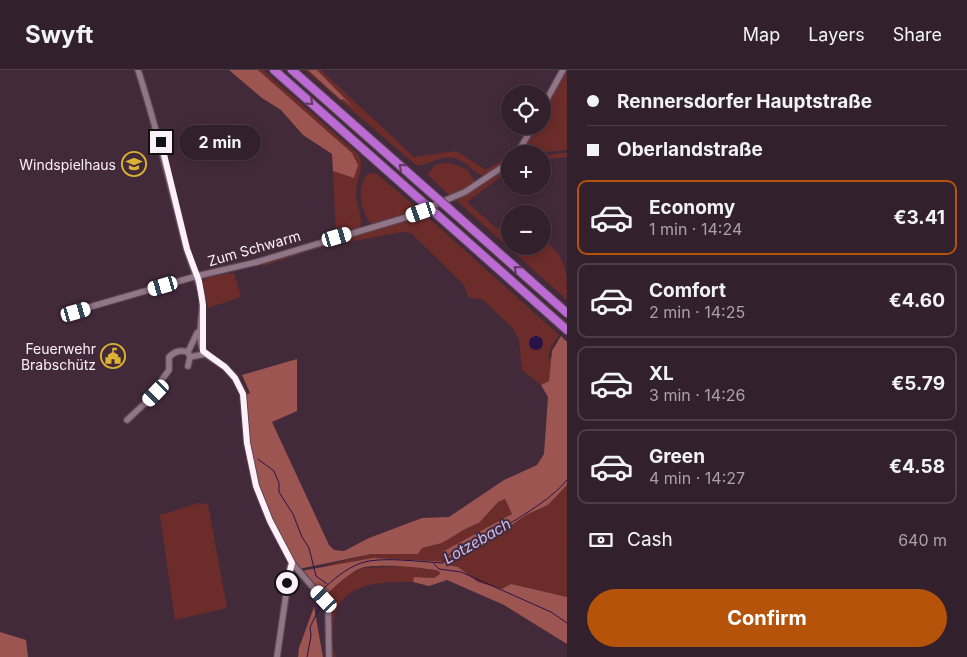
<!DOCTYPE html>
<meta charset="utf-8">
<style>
:root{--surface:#32202c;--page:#3d2d38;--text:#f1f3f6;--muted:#a8a3a9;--line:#4d3e48;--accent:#b45309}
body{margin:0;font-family:Inter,sans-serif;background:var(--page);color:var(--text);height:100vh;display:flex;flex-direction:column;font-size:19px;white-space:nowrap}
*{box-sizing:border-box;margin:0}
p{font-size:16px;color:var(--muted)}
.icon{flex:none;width:28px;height:28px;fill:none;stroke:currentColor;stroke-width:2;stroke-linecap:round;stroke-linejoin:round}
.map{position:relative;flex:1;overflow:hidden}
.panel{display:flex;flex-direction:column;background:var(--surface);width:400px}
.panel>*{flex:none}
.top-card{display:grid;align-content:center;height:110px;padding:0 20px;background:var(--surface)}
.tools{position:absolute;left:501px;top:15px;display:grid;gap:10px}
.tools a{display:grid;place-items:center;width:50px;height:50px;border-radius:50%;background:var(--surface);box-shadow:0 2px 12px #0003,0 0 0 1px var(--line);font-size:25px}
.end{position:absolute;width:22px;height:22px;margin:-11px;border:6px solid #fdf0f8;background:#111;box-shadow:0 0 0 2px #111}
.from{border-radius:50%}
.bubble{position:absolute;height:35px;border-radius:18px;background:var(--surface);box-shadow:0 2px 12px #0003,0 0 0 1px var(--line);font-size:16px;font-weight:700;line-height:35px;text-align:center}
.car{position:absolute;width:15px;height:30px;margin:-15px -8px;border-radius:6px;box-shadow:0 0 4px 1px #0007;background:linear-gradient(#fff 24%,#345 0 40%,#fff 0 76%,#345 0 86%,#fff 0)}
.top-card b{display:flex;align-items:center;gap:18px;height:48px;font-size:19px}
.top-card b+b{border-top:1px solid var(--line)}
.top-card i{width:12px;height:12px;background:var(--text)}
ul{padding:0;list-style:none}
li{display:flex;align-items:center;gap:15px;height:75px;margin:0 10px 8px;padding:0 10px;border:2px solid var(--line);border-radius:10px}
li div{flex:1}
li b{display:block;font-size:19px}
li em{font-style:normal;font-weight:700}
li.selected{border-color:var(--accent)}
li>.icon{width:45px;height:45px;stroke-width:1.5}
.pay{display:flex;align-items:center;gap:12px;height:55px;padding:0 20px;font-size:19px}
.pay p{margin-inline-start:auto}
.button{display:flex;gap:10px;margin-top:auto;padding:10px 20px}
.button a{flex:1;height:58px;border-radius:30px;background:var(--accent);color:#fff;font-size:20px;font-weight:700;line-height:58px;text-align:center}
header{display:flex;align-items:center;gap:30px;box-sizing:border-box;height:70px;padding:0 25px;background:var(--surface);border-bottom:1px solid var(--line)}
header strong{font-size:24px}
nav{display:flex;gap:28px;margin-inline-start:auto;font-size:18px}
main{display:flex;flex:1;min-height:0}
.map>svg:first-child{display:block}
</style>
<header>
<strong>Swyft</strong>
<nav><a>Map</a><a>Layers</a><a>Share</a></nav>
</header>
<main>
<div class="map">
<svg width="567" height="587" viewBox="0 0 567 587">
<rect width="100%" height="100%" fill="#432a3a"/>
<g fill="#6b2c2a">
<path d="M258 0H263L358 84C366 98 356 109 356 123 356 134 365 150 359 159L336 165 333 101 354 108C357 96 358 94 352 83Z"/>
<path d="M305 0H308L340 29H343L353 37 317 0H321L414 87 456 81 486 100 509 86 508 89 486 107C473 104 467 90 453 88 438 85 428 97 416 95Z"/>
<path d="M565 1 567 4V80L521 84 535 56H542L543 42Z"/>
<path d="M560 83H567V87L543 90V86Z"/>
<path d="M450 93 467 99 475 111 470 116 449 125 427 104 437 94Z"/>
<path d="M510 97V100L467 132 495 157 510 160V176H542L543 170C567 186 567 202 567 230L456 130Z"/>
<path d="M369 103 377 104 420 140 376 154 370 153C361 141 355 114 369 103Z"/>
<path d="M424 144 559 265 551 277 548 288 553 289 549 311 541 315 522 300 519 270 513 258 482 229 469 228 464 215 411 163 402 162 317 178 261 197 267 191Z"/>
<path d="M234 203 241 227 208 238 203 212 207 207Z"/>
<path d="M567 415V527L511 514 502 519 478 512 458 497 447 495 373 488 327 497V495L371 484H418L422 478 442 473 467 458 479 453 498 432 505 429 512 444 442 482 452 488 490 470 526 445 548 435Z"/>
<path d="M199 433 208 434 227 538 175 550 160 445Z"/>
<path d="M406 496 439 501 440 504 434 508 414 507 413 512C378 512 336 512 333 557 332 569 331 576 336 587H331L332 536 324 527 350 504 363 498Z"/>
</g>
<g fill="#9d5551">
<path d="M229 0H258L352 83 358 95 354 108 333 101 332 84 303 65 281 40 262 28Z"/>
<path d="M308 0H317L353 37 343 29 341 30Z"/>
<path d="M561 266 567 272V415L548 435 526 445 490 470 452 488 442 486V482L512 444 505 429 498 432 479 453 467 458 442 473 422 478 418 484H371L299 499C283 473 268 445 258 416 248 388 247 355 245 325L250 323 242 305 297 289V341L272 352 329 475 334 480 344 481 369 468 422 448 449 447 504 410 537 395 544 384 548 327 541 315 549 311 552 281Z"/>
<path d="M373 488 449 492 447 495 458 497 478 512 502 519 511 514 567 527V574L504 535 447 510 429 516 413 512 414 507 434 508 440 504 439 501C424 497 375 493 361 498 347 504 335 517 324 527L301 501Z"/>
<path d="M314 537 323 587H298L299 578Z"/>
<path d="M0 562 26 570 28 587H0Z"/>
</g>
<circle fill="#271249" cx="536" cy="273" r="7"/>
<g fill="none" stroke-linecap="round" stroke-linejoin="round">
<g stroke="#271249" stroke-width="1">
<path d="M258 389 274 401 279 413V422L293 444 302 467 309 478 316 506 327 514"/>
<path d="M434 494 439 499 461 502 551 542 567 553"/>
<path d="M322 520C334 509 345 499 361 493 381 486 420 492 443 493 450 477 473 473 488 465 511 454 552 429 567 410"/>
<path d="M307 587 311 566 310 557 319 539 317 530"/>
</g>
<defs>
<g id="minor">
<path d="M138 0C157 58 171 117 186 177 191 194 199 210 202 227 204 244 195 270 205 284"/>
<path d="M542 38 563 0"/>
<path d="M517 84 533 56"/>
<path d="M76 241 197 206 257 192 404 148 465 122 510 92"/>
<path d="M201 260 197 263 188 282 190 287 205 284"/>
<path d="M205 284 225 297 235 308 243 324 247 373 256 416 270 451 292 493 328 535 329 587"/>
<path d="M188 296 190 287"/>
<path d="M127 350 156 323 158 315 169 300V287C175 281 180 280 188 282"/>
<path d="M277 587 290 497 292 493"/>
</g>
<g id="highway">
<path d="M274 0 426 135"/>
<path d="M292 0 439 130"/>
<path d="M446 136 567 243"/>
<path d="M433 141 567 260"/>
</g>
</defs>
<use href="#minor" stroke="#5b4755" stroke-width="8"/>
<use href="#highway" stroke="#5b4755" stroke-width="10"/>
<use href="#minor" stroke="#937588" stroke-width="5.5"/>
<use href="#highway" stroke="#bc6ad4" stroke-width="8"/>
<defs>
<g id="highway-bridge">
<path d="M439 130 446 136"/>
<path d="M426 135 433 141"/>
</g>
</defs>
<use href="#highway-bridge" stroke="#5b4755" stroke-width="10" stroke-linecap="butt"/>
<use href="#highway-bridge" stroke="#bc6ad4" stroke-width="8"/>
</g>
<defs><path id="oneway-chevron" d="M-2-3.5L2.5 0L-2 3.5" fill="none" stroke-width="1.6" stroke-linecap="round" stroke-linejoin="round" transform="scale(1.25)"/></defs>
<g stroke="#613a60">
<use href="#oneway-chevron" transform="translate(310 32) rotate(42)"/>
<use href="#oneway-chevron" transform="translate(402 97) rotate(-139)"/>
<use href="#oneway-chevron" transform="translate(517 199) rotate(-139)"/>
</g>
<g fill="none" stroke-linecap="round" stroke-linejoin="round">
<path stroke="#fdf0f8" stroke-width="6" d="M161 72 187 179 199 211 203 235V281L225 297 235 308 243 324 247 373 256 416 270 451 292 493 287 513"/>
</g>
<defs>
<symbol id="school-ring" viewBox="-11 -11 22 22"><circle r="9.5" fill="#432a3a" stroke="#dbb233" stroke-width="1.5"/><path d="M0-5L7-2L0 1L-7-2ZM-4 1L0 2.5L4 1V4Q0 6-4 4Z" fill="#dbb233"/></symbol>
<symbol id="civic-ring" viewBox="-11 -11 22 22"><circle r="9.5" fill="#432a3a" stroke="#dbb233" stroke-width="1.5"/><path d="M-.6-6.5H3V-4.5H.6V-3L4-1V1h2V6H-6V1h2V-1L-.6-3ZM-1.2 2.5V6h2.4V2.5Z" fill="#dbb233"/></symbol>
</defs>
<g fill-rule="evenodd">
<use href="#school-ring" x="120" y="80" width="28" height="28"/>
<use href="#civic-ring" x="99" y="272" width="28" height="28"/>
</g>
<g text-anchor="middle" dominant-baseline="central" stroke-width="4" stroke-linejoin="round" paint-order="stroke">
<g font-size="14" fill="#fdf0f8" stroke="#432a3a" text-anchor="end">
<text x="116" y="94">Windspielhaus</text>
<text x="96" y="278">Feuerwehr<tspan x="96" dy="16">Brabschütz</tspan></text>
</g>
<g font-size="14" fill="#fdf0f8" stroke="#432a3a">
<text transform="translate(254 178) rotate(-16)">Zum Schwarm</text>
</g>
<g font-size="15" font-style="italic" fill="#c9bcf2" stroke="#432a3a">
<text transform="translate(477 471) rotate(-30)">Lotzebach</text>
</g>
</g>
</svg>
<div class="tools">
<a><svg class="icon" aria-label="locate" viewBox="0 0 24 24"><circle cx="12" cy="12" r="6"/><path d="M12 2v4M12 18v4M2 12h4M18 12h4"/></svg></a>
<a>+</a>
<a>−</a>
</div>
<i class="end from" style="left:287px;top:513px"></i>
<i class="end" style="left:161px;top:72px"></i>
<div class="bubble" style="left:179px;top:55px;width:82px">2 min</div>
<i class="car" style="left:421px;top:142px;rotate:251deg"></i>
<i class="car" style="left:337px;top:167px;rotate:74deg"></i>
<i class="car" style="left:163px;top:216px;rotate:254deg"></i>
<i class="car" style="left:76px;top:242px;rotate:74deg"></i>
<i class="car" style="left:156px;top:323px;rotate:224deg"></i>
<i class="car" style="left:324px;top:529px;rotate:317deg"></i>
</div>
<section class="panel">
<div class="top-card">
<b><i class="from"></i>Rennersdorfer Hauptstraße</b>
<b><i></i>Oberlandstraße</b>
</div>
<ul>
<li class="selected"><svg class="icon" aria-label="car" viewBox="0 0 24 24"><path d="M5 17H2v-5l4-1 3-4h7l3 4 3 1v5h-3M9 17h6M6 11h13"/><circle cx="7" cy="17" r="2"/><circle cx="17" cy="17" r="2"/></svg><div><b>Economy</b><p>1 min · 14:24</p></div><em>€3.41</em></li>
<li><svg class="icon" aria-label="car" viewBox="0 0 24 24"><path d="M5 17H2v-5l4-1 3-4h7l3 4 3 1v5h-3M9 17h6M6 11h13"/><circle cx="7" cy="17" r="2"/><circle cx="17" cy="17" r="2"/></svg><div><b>Comfort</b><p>2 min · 14:25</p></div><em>€4.60</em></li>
<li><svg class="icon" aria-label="car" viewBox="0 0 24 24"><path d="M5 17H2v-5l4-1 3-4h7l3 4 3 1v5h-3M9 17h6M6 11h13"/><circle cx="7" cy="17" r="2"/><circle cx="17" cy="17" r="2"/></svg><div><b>XL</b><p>3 min · 14:26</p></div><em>€5.79</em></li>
<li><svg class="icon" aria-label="car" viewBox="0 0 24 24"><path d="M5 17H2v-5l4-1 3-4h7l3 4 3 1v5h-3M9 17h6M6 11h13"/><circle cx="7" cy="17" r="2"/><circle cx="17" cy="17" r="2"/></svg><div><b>Green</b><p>4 min · 14:27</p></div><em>€4.58</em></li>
</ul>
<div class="pay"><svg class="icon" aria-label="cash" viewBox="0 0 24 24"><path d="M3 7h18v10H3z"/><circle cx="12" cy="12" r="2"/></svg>Cash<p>640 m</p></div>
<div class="button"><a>Confirm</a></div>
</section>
</main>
